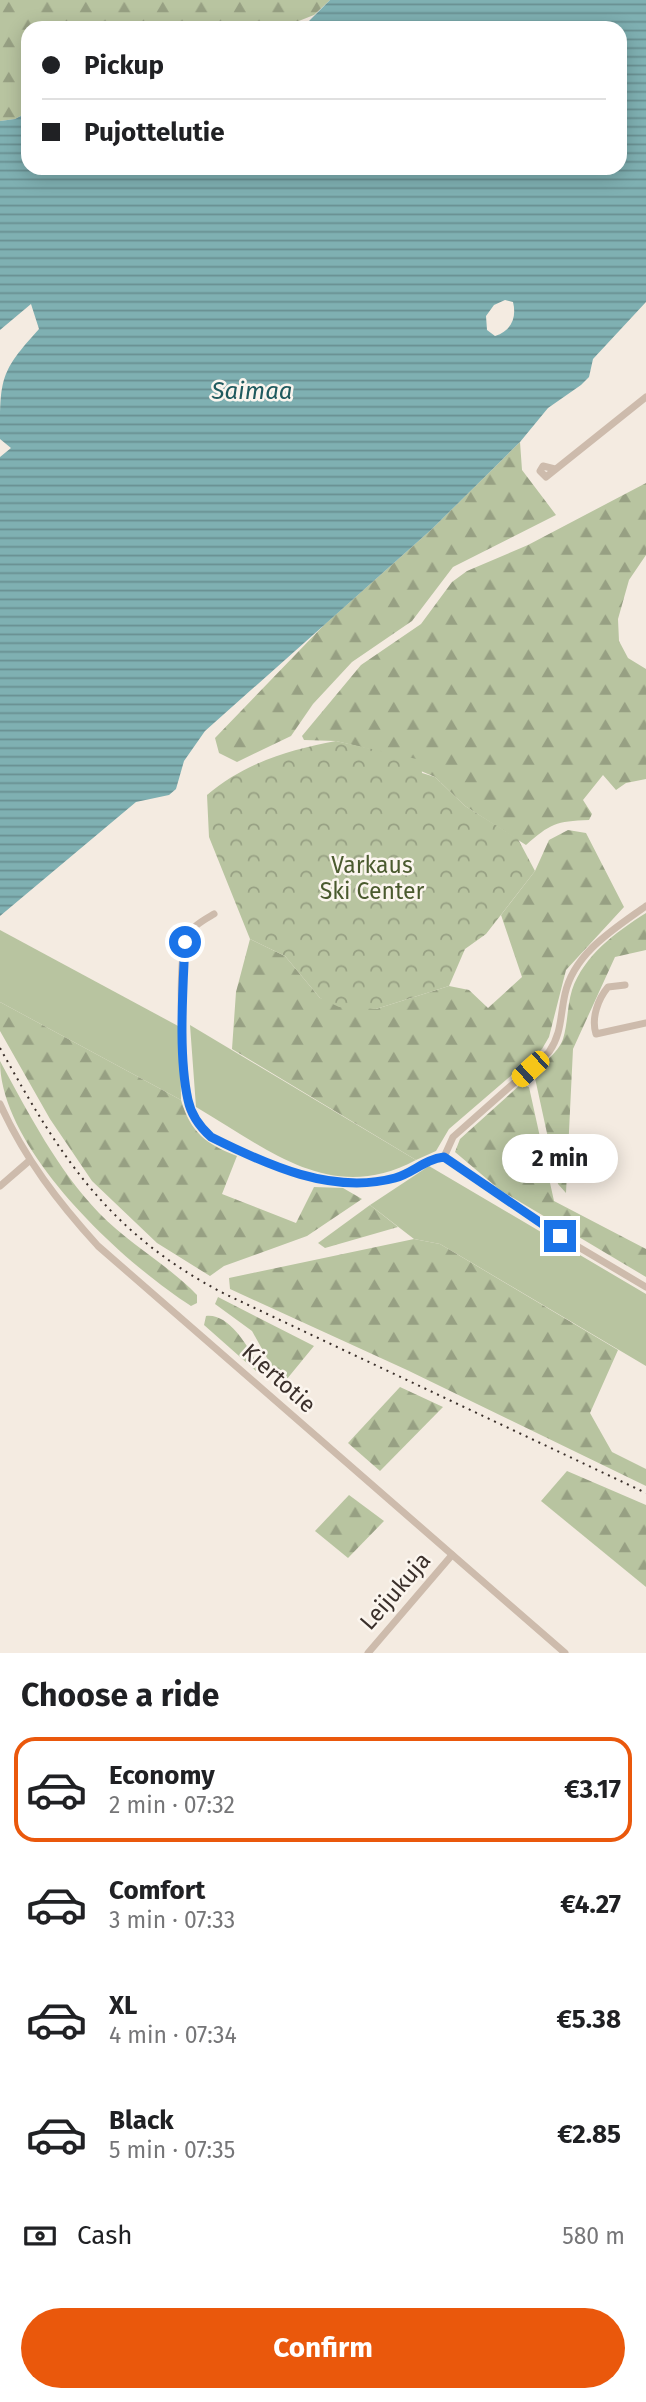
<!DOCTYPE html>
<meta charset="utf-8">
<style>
:root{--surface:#fff;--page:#f2f2f2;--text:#202124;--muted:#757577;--line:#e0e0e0;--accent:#ea580c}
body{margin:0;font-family:"Fira Sans",sans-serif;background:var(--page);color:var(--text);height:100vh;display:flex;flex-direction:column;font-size:26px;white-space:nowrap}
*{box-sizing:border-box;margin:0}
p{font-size:23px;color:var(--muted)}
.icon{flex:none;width:38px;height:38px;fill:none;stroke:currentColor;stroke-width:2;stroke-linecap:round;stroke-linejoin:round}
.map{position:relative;height:1653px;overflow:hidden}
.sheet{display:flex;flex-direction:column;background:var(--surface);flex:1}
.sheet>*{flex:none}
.guide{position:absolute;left:21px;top:21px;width:606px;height:154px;border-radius:21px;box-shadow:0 4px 18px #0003;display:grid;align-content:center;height:154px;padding:0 21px;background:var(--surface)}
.end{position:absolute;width:32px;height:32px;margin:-16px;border:9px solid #1a73e8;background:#fff;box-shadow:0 0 0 4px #fff}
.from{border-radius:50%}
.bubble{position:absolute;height:49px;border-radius:24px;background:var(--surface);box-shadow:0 4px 18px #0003;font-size:23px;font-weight:700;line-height:49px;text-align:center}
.car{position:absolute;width:21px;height:42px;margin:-21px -10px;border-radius:9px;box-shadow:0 0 5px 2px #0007;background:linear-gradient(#f5c518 24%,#345 0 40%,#f5c518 0 76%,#345 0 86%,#f5c518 0)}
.guide b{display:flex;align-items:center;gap:24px;height:66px;font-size:26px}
.guide b+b{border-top:2px solid var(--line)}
.guide i{width:18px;height:18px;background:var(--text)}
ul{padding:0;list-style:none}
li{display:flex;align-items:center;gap:21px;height:105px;margin:0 14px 10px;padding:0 7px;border:4px solid transparent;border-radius:21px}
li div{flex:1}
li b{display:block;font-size:26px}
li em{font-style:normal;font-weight:700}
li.on{border-color:var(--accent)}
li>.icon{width:63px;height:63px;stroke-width:1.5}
h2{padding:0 21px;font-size:32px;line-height:84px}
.pay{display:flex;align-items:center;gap:18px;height:77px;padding:0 21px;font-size:26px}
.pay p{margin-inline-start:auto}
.primary-button{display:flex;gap:14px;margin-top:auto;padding:14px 21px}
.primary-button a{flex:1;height:80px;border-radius:42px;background:var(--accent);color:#fff;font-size:28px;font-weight:700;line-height:80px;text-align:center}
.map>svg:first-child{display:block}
</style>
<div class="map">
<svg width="646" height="1653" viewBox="0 0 646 1653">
<defs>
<pattern id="forest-firs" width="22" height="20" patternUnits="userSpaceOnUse" patternTransform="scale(1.75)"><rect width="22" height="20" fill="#b8c4a0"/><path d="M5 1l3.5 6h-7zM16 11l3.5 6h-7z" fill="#97a083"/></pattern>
<pattern id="park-crowns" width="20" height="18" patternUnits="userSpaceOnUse" patternTransform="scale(1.75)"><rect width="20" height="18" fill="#b8c4a0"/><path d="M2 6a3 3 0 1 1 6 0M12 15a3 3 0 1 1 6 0" fill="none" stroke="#97a083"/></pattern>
<pattern id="water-rules" width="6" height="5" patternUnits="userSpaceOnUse" patternTransform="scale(1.75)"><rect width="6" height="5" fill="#7fb0b2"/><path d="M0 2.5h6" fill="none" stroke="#699091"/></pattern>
</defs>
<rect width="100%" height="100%" fill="#f4ebe1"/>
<g fill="#b8c4a0">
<path d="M0 930 180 1027 181 1100 0 1002Z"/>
<path d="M190 1025 416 1160C331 1206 268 1149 196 1107Z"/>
<path d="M429 1166 646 1294V1366L440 1244 414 1239 370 1205Z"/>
</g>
<g fill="url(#forest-firs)">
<path d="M0 0H330L314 15 281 28H28V112L15 119 0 121Z"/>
<path d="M520 442 522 470 556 515 453 567 412 621 352 662 313 704 291 736 237 762 219 753 215 738 324 625 432 529Z"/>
<path d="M646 483V555L629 580 618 619 619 641 628 658 646 669V779L626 783 616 790 603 775 583 800 592 814 589 820C556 821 550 824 526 845L465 806 435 777 369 749 336 741 304 740 302 736 361 665 421 624 452 582 467 571 528 545Z"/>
<path d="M568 830 586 833 624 907 566 970 549 1037 542 1049 449 1129 436 1151 416 1160 232 1049 236 992 250 939 285 956 320 998 376 1009 449 986 469 990 488 1008 522 977 501 915 535 871 549 840Z"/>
<path d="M646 913V950L615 957 573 1049 566 1193 558 1184 535 1078C541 1062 558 1054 563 1039 568 1023 567 1006 572 990 584 955 616 932 646 913Z"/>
<path d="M0 1002 181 1100C191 1133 206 1144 237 1156L222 1194 296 1223 314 1187 343 1188 362 1199 307 1236 224 1266 210 1276 157 1243 92 1181 50 1119 0 1031Z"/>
<path d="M0 1061C29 1114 57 1169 99 1213 129 1244 167 1264 197 1295V1303L191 1306C121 1261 0 1149 0 1061Z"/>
<path d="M521 1084 529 1087 554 1201 646 1249V1277L500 1190 455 1152 460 1139Z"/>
<path d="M370 1205 398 1227 325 1248 318 1243Z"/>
<path d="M414 1239 440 1244 618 1350 590 1413 612 1452 646 1469V1486L407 1370 230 1289 229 1278Z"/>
<path d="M218 1297 314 1346 282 1385 252 1331 215 1304Z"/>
<path d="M206 1316C230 1313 249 1349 259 1366L256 1371 204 1325Z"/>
<path d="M400 1387 443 1407 380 1471 348 1443Z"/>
<path d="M567 1471 646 1505V1587L541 1501Z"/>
<path d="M349 1495 384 1521 348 1558 315 1531Z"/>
</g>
<path fill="url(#park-crowns)" d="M336 741 421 760 422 773 435 777 465 806 518 839 535 871 486 934 465 949 449 986 376 1009 339 1007 320 998 285 956 250 939 209 837 207 795C245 763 288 750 336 741Z"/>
<path fill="url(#water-rules)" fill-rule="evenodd" d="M330 0H646V302L593 359 589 377 581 385 548 408 520 442 432 529 205 731 184 761 176 789 169 795 136 802 0 916V457L11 448 0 439C0 378 0 372 39 329L31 304 0 330V121L15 119 28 112V168H620V28H302ZM505 300 513 302C517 318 511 331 495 336L487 330 486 316 494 305Z"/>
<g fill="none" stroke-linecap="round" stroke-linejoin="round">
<g stroke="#cdbbac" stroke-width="7">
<path d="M555 469 543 466 540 471 546 477 646 397"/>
<path d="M214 914C202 921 188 928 185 944 178 971 182 1073 188 1101 192 1115 200 1127 211 1137 267 1165 332 1195 395 1178 413 1174 425 1159 444 1157L560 1236 646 1287"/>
<path d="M625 985 608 987C598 999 591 1018 596 1034L646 1023"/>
<path d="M0 1104C25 1159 58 1202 98 1246L565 1653"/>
<path d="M444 1157 453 1137 549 1052C562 1033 560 1016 565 994 574 953 614 929 646 906"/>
<path d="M0 1186 29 1161"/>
<path d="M368 1653 452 1555"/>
</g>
<path stroke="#3b302b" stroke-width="2" stroke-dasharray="2 5" stroke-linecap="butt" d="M0 1048C61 1158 109 1234 225 1294L646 1493"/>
</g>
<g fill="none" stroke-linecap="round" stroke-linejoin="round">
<path stroke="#1a73e8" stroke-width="9" d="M185 942C183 989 178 1055 188 1100 191 1115 200 1127 211 1137 267 1165 332 1195 395 1178 413 1173 425 1159 444 1157L560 1236"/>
</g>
<g text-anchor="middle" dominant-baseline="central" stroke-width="5" stroke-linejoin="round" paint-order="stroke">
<g font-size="23" fill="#4a5a2e" stroke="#fbf5ee">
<text x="372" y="865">Varkaus<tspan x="372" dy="26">Ski Center</tspan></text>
</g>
<g font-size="23" fill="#3b302b" stroke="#fbf5ee">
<text transform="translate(279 1378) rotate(42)">Kiertotie</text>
<text transform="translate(395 1591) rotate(-49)">Leijukuja</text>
</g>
<g font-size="24" font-style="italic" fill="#1f5a5e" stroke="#fbf5ee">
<text x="252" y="391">Saimaa</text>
</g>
</g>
</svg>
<i class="end from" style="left:185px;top:942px"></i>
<i class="end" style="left:560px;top:1236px"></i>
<div class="bubble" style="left:502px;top:1134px;width:116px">2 min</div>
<i class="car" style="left:530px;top:1069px;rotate:228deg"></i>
<div class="guide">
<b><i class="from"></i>Pickup</b>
<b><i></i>Pujottelutie</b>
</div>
</div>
<section class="sheet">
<h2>Choose a ride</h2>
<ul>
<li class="on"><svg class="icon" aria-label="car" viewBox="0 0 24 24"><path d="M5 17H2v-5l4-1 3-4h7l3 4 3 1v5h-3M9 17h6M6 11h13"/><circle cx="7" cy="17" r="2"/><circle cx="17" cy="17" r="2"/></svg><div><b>Economy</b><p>2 min · 07:32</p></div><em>€3.17</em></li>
<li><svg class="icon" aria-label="car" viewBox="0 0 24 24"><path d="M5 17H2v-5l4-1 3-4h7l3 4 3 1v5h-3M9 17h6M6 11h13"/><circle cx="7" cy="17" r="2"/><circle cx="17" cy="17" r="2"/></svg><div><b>Comfort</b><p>3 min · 07:33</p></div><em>€4.27</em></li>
<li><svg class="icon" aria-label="car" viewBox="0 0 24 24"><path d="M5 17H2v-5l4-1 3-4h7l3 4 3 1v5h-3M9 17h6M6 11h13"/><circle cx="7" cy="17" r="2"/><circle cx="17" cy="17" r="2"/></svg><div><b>XL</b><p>4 min · 07:34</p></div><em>€5.38</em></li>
<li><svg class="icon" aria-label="car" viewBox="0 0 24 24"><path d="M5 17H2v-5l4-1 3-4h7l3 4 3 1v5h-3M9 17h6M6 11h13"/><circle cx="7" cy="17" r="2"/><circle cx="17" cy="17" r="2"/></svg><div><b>Black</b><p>5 min · 07:35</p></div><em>€2.85</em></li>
</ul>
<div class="pay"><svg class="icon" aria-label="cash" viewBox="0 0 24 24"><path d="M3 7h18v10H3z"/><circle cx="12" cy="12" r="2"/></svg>Cash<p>580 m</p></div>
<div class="primary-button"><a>Confirm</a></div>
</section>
